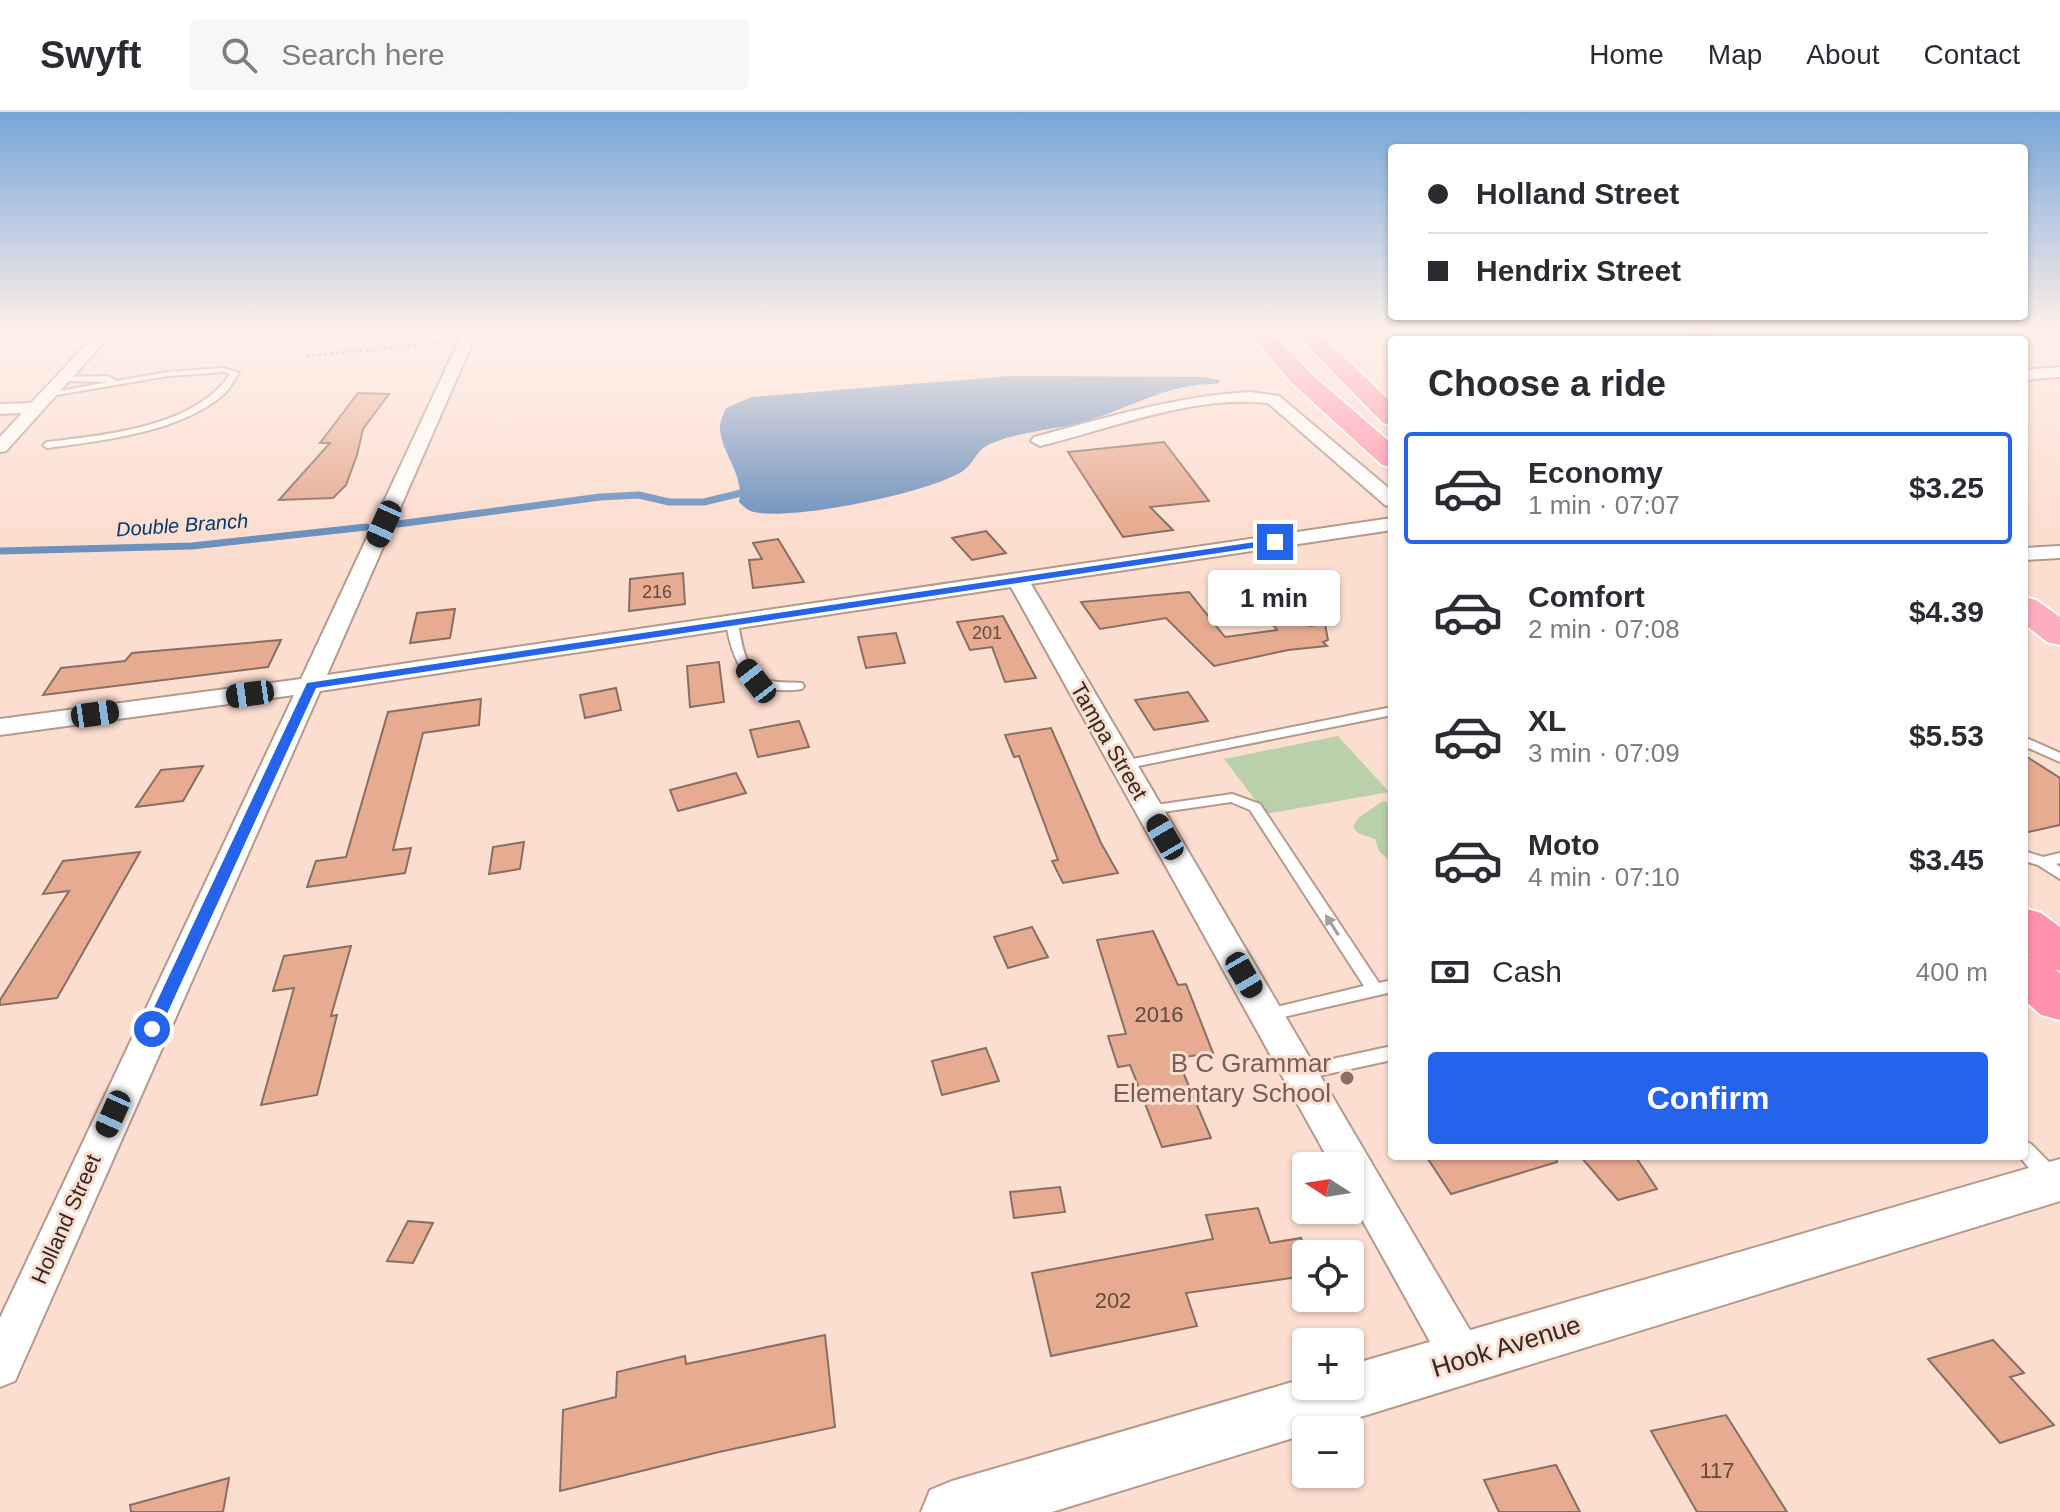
<!DOCTYPE html>
<meta charset="utf-8">
<style>
:root{--surface:#fff;--page:#f7f7f7;--text:#2b2b33;--muted:#7c7c81;--line:#e1e1e2;--accent:#2563eb}
body{margin:0;font-family:Arial,sans-serif;background:var(--page);color:var(--text);height:100vh;display:flex;flex-direction:column;font-size:30px;white-space:nowrap}
*{box-sizing:border-box;margin:0}
p{font-size:26px;color:var(--muted)}
.icon{flex:none;width:44px;height:44px;fill:none;stroke:currentColor;stroke-width:2;stroke-linecap:round;stroke-linejoin:round}
.map{position:relative;flex:1;overflow:hidden}
.side{position:absolute;left:1388px;top:224px;width:640px;height:824px;display:flex;flex-direction:column;background:var(--surface);border-radius:8px;box-shadow:0 2px 6px #0004}
.side>*{flex:none}
.banner{position:absolute;left:1388px;top:32px;width:640px;height:176px;border-radius:8px;box-shadow:0 2px 6px #0004;display:grid;align-content:center;height:176px;padding:0 40px;background:var(--surface)}
.needle{width:52px;rotate:282deg}
.tools{position:absolute;left:1292px;top:1040px;display:grid;gap:16px}
.tools a{display:grid;place-items:center;width:72px;height:72px;border-radius:8px;background:var(--surface);box-shadow:0 2px 6px #0004;font-size:40px}
.end{position:absolute;width:36px;height:36px;margin:-18px;border:10px solid #2563eb;background:#fff;box-shadow:0 0 0 4px #fff}
.from{border-radius:50%}
.bubble{position:absolute;height:56px;border-radius:8px;background:var(--surface);box-shadow:0 2px 6px #0004;font-size:26px;font-weight:700;line-height:56px;text-align:center}
.car{position:absolute;width:24px;height:48px;margin:-24px -12px;border-radius:10px;box-shadow:0 0 6px 2px #0007;background:linear-gradient(#222 24%,#8ab4d8 0 40%,#222 0 76%,#8ab4d8 0 86%,#222 0)}
.banner b{display:flex;align-items:center;gap:28px;height:76px;font-size:30px}
.banner b+b{border-top:2px solid var(--line)}
.banner i{width:20px;height:20px;background:var(--text)}
ul{padding:0;list-style:none}
li{display:flex;align-items:center;gap:24px;height:112px;margin:0 16px 12px;padding:0 24px;border:4px solid transparent;border-radius:8px}
li div{flex:1}
li b{display:block;font-size:30px}
li em{font-style:normal;font-weight:700}
li.selected{border-color:var(--accent)}
li>.icon{width:72px;height:72px;stroke-width:1.5}
h2{padding:0 40px;font-size:36px;line-height:96px}
.pay{display:flex;align-items:center;gap:20px;height:88px;padding:0 40px;font-size:30px}
.pay p{margin-inline-start:auto}
.cta{display:flex;gap:16px;margin-top:auto;padding:16px 40px}
.cta a{flex:1;height:92px;border-radius:8px;background:var(--accent);color:#fff;font-size:32px;font-weight:700;line-height:92px;text-align:center}
header{display:flex;align-items:center;gap:48px;box-sizing:border-box;height:112px;padding:0 40px;background:var(--surface);border-bottom:2px solid var(--line)}
header strong{font-size:38px}
nav{display:flex;gap:44px;margin-inline-start:auto;font-size:28px}
.search{width:560px;height:72px;background:var(--page);display:flex;align-items:center;gap:20px;box-sizing:border-box;padding:0 28px;border-radius:8px;color:var(--muted);font-size:30px}
.map>svg:first-child{display:block}
</style>
<header>
<strong>Swyft</strong>
<div class="search"><svg class="icon" aria-label="search" viewBox="0 0 24 24"><circle cx="10" cy="10" r="6"/><path d="M15 15l6 6"/></svg>Search here</div>
<nav><a>Home</a><a>Map</a><a>About</a><a>Contact</a></nav>
</header>
<div class="map">
<svg width="2060" height="1400" viewBox="0 0 2060 1400">
<rect width="100%" height="100%" fill="#fcded1"/>
<g fill="#b9d0aa">
<path d="M1338 624 1389 680 1266 702 1224 647Z"/>
<path d="M1383 689 1392 692V751L1379 739 1375 727 1358 721 1353 715 1358 706Z"/>
</g>
<path fill="#6c91bd" d="M1009 264 1203 265 1220 268 1218 272C1169 270 1129 297 1083 310 1055 318 1014 320 988 333 976 339 973 352 963 359 929 381 792 409 754 400 748 399 743 394 739 390 745 362 720 340 720 315 720 309 724 301 726 296L752 285Z"/>
<g fill="none" stroke-linecap="round" stroke-linejoin="round">
<g stroke="#6c91bd" stroke-width="7">
<path d="M398 412 600 385 639 383 669 390H704L741 381"/>
<path d="M0 439 192 434 366 415"/>
</g>
</g>
<g fill="#e7ab91" stroke="#896f63" stroke-width="2">
<path d="M358 281 389 282 363 317 357 343 346 373 333 386 279 388 330 331H320Z"/>
<path d="M1164 330 1209 389 1150 395 1173 418 1123 425 1068 340Z"/>
<path d="M986 419 1006 441 972 448 952 426Z"/>
<path d="M778 427 804 470 753 476 749 448 762 447 753 431Z"/>
<path d="M683 461 685 492 629 499 630 467Z"/>
<path d="M1272 461 1292 485 1285 486 1309 514 1325 512 1328 528 1323 530 1327 534 1288 538 1214 554 1166 506 1100 517 1081 490 1189 480 1225 525 1277 518 1237 465Z"/>
<path d="M455 497 450 526 410 531 417 501Z"/>
<path d="M1003 504 1036 566 1005 570 992 535 970 538 957 510Z"/>
<path d="M896 521 905 551 866 556 858 525Z"/>
<path d="M281 528 268 555 43 583 61 556 125 549 132 541Z"/>
<path d="M719 550 724 590 690 595 687 554Z"/>
<path d="M616 576 621 598 585 606 580 583Z"/>
<path d="M1188 580 1208 609 1154 618 1135 588Z"/>
<path d="M481 587 479 613 423 621 393 738 411 736 405 761 307 775 316 749 346 745 388 600Z"/>
<path d="M799 609 809 635 758 645 750 618Z"/>
<path d="M1051 616 1101 731 1118 761 1063 771 1052 749 1058 748 1019 644 1014 645 1005 623Z"/>
<path d="M2024 643 2060 666V713L2024 721Z"/>
<path d="M203 654 183 689 136 695 161 658Z"/>
<path d="M736 661 746 681 678 699 670 678Z"/>
<path d="M524 730 520 757 489 762 493 735Z"/>
<path d="M140 740 57 886 0 893V888L69 779 43 782 63 749Z"/>
<path d="M1032 815 1048 845 1008 856 994 825Z"/>
<path d="M1153 819 1178 873 1186 872 1213 941 1177 946 1211 1026 1162 1035 1130 953 1118 955 1108 924 1126 922 1097 828Z"/>
<path d="M351 834 331 904 337 903 317 983 261 993 294 876 273 879 284 844Z"/>
<path d="M986 936 999 969 942 983 932 949Z"/>
<path d="M1426 1044H1556L1557 1050 1451 1082Z"/>
<path d="M1580 1044H1635L1657 1077 1618 1088Z"/>
<path d="M1060 1075 1065 1100 1014 1106 1010 1080Z"/>
<path d="M1258 1096 1270 1131 1301 1126 1306 1142V1164L1186 1181 1197 1214 1051 1244 1032 1161 1213 1127 1206 1103Z"/>
<path d="M408 1109 433 1111 413 1151 387 1149Z"/>
<path d="M825 1223 835 1315 719 1340 560 1379 563 1298 616 1285 617 1260 685 1244 686 1252Z"/>
<path d="M1993 1228 2024 1261 2010 1265 2054 1313 2000 1331 1928 1247Z"/>
<path d="M1726 1303 1787 1400H1697L1651 1319Z"/>
<path d="M1556 1353 1580 1400H1499L1484 1368Z"/>
<path d="M229 1366 223 1400H131L130 1393Z"/>
</g>
<g fill="none" stroke-linecap="round" stroke-linejoin="round">
<defs>
<g id="service">
<path d="M1574 218H1583L1600 228H1591Z"/>
<path d="M224 256 239 261C234 268 230 276 225 281 183 320 101 329 47 336L43 333 47 330C105 323 196 315 230 262L224 260 168 264 45 285 44 283 48 281 109 270 64 269 60 267 61 265 108 264 117 269 168 260Z"/>
<path d="M732 508 738 511C742 533 745 562 770 569 781 571 792 570 802 571L804 574 802 577C750 585 734 557 726 511Z"/>
<path d="M1392 595V603L1123 657 1116 653 1123 649Z"/>
<path d="M2024 625 2060 641V650L2024 634Z"/>
<path d="M1232 682 1260 692 1379 871 1392 868V880L1266 909 1260 907 1258 903 1260 899 1364 874 1250 698 1231 690 1149 702 1142 698 1149 694Z"/>
<path d="M2024 739 2043 745 2060 741V751L2056 752 2060 755V767L2038 753 2024 749Z"/>
<path d="M1392 934V948L1300 968 1294 966 1291 961 1294 956 1300 954Z"/>
<path d="M2024 1029 2031 1032 2059 1060V1072C2042 1077 2029 1055 2019 1044H2024Z"/>
</g>
<g id="minor">
<path d="M100 218H115L6 339 0 340V325L22 301 0 302V292L31 291Z"/>
<path d="M464 218H478L327 563 1392 406V418L1031 472 1478 1232 1485 1247 1478 1262 1463 1268 1448 1262 1350 1086V1054H1332L1011 475 320 579 15 1269 0 1275V1206L294 583 0 623V607L301 567Z"/>
<path d="M1639 218H1700V219C1689 227 1651 226 1639 218Z"/>
<path d="M2060 255V265L2024 268V258Z"/>
<path d="M1250 280 1279 284 1392 379V395L1385 393 1268 291C1191 283 1114 316 1040 334L1031 329 1034 325C1105 306 1176 284 1250 280Z"/>
<path d="M2060 434V446L2024 448V436Z"/>
</g>
<path id="tertiary" d="M2060 1047V1089L1318 1318H1306V1322L1052 1400H921L930 1378 952 1369 1306 1266V1274H1350V1253Z"/>
<g id="primary">
<path d="M1682 218H1707L1715 228H1691Z"/>
<path d="M2024 485 2036 488 2060 505V533L2047 530 2024 512Z"/>
</g>
<g id="trunk">
<path d="M1247 218H1271L1309 260 1392 332V355L1382 353 1291 270Z"/>
<path d="M1292 218H1316L1392 291V313L1383 311Z"/>
<path d="M2024 796 2041 801 2060 815V859L2055 857 2060 861V908L2041 903 2024 888V842L2030 843 2024 839Z"/>
</g>
</defs>
<use href="#service" stroke="#b5998c" stroke-width="4"/>
<use href="#minor" stroke="#b5998c" stroke-width="4"/>
<use href="#tertiary" stroke="#b5998c" stroke-width="4"/>
<use href="#primary" stroke="#fff" stroke-width="4"/>
<use href="#trunk" stroke="#fff" stroke-width="4"/>
<path stroke="#a18c82" stroke-width="3" stroke-dasharray="3 3" stroke-linecap="butt" d="M306 244 445 230"/>
<use href="#service" fill="#fff" fill-rule="evenodd"/>
<use href="#minor" fill="#fff" fill-rule="evenodd"/>
<use href="#tertiary" fill="#fff" fill-rule="evenodd"/>
<use href="#primary" fill="#feadc0" fill-rule="evenodd"/>
<use href="#trunk" fill="#fe92ab" fill-rule="evenodd"/>
</g>
<defs><path id="oneway-solid" d="M-6-.8H1V-3.2L6.5 0L1 3.2V.8H-6Z" transform="scale(2)"/></defs>
<use fill="#a49f9c" href="#oneway-solid" transform="translate(1332 813) rotate(-123)"/>
<linearGradient id="sky" x2="0" y2="1"><stop stop-color="#76a6d7"/><stop offset="0.53" stop-color="#fef0ea"/><stop offset="1" stop-color="#fef0ea" stop-opacity="0"/></linearGradient>
<rect width="2060" height="414" fill="url(#sky)"/>
<path fill="#2563eb" d="M1275 427 1278 432 316 576 160 917 152 923 144 917 307 571Z"/>
<circle fill="#8d6e63" stroke="#fcded1" stroke-width="3" cx="1347" cy="966" r="8"/>
<g text-anchor="middle" dominant-baseline="central" stroke-width="6" stroke-linejoin="round" paint-order="stroke">
<g font-size="18" fill="#614a3f">
<text x="657" y="480">216</text>
<text x="987" y="521">201</text>
</g>
<g font-size="20" font-style="italic" fill="#023a71" stroke="#fcded1">
<text transform="translate(182 413) rotate(-4)">Double Branch</text>
</g>
<g font-size="22" fill="#342924" stroke="#fcded1">
<text transform="translate(1109 629) rotate(60)">Tampa Street</text>
<text transform="translate(66 1107) rotate(-66)">Holland Street</text>
</g>
<g font-size="22" fill="#614a3f">
<text x="1159" y="902">2016</text>
<text x="1113" y="1188">202</text>
<text x="1717" y="1358">117</text>
</g>
<g font-size="26" fill="#785e54" stroke="#fcded1" text-anchor="end">
<text x="1331" y="951">B C Grammar<tspan x="1331" dy="30">Elementary School</tspan></text>
</g>
<g font-size="26" fill="#342924" stroke="#fcded1">
<text transform="translate(1506 1234) rotate(-17)">Hook Avenue</text>
</g>
</g>
</svg>
<div class="tools">
<a><svg class="needle" viewBox="-14 -14 28 28"><path d="M0-13l5 13h-10z" fill="#e53935"/><path d="M0 13l5-13h-10z" fill="#7c7c81"/></svg></a>
<a><svg class="icon" aria-label="locate" viewBox="0 0 24 24"><circle cx="12" cy="12" r="6"/><path d="M12 2v4M12 18v4M2 12h4M18 12h4"/></svg></a>
<a>+</a>
<a>−</a>
</div>
<i class="end from" style="left:152px;top:917px"></i>
<i class="end" style="left:1275px;top:430px"></i>
<div class="bubble" style="left:1208px;top:458px;width:132px">1 min</div>
<i class="car" style="left:384px;top:412px;rotate:204deg"></i>
<i class="car" style="left:756px;top:569px;rotate:322deg"></i>
<i class="car" style="left:250px;top:582px;rotate:262deg"></i>
<i class="car" style="left:95px;top:602px;rotate:82deg"></i>
<i class="car" style="left:1165px;top:725px;rotate:330deg"></i>
<i class="car" style="left:1244px;top:863px;rotate:150deg"></i>
<i class="car" style="left:113px;top:1002px;rotate:204deg"></i>
<div class="banner">
<b><i class="from"></i>Holland Street</b>
<b><i></i>Hendrix Street</b>
</div>
<section class="side">
<h2>Choose a ride</h2>
<ul>
<li class="selected"><svg class="icon" aria-label="car" viewBox="0 0 24 24"><path d="M5 17H2v-5l4-1 3-4h7l3 4 3 1v5h-3M9 17h6M6 11h13"/><circle cx="7" cy="17" r="2"/><circle cx="17" cy="17" r="2"/></svg><div><b>Economy</b><p>1 min · 07:07</p></div><em>$3.25</em></li>
<li><svg class="icon" aria-label="car" viewBox="0 0 24 24"><path d="M5 17H2v-5l4-1 3-4h7l3 4 3 1v5h-3M9 17h6M6 11h13"/><circle cx="7" cy="17" r="2"/><circle cx="17" cy="17" r="2"/></svg><div><b>Comfort</b><p>2 min · 07:08</p></div><em>$4.39</em></li>
<li><svg class="icon" aria-label="car" viewBox="0 0 24 24"><path d="M5 17H2v-5l4-1 3-4h7l3 4 3 1v5h-3M9 17h6M6 11h13"/><circle cx="7" cy="17" r="2"/><circle cx="17" cy="17" r="2"/></svg><div><b>XL</b><p>3 min · 07:09</p></div><em>$5.53</em></li>
<li><svg class="icon" aria-label="car" viewBox="0 0 24 24"><path d="M5 17H2v-5l4-1 3-4h7l3 4 3 1v5h-3M9 17h6M6 11h13"/><circle cx="7" cy="17" r="2"/><circle cx="17" cy="17" r="2"/></svg><div><b>Moto</b><p>4 min · 07:10</p></div><em>$3.45</em></li>
</ul>
<div class="pay"><svg class="icon" aria-label="cash" viewBox="0 0 24 24"><path d="M3 7h18v10H3z"/><circle cx="12" cy="12" r="2"/></svg>Cash<p>400 m</p></div>
<div class="cta"><a>Confirm</a></div>
</section>
</div>
